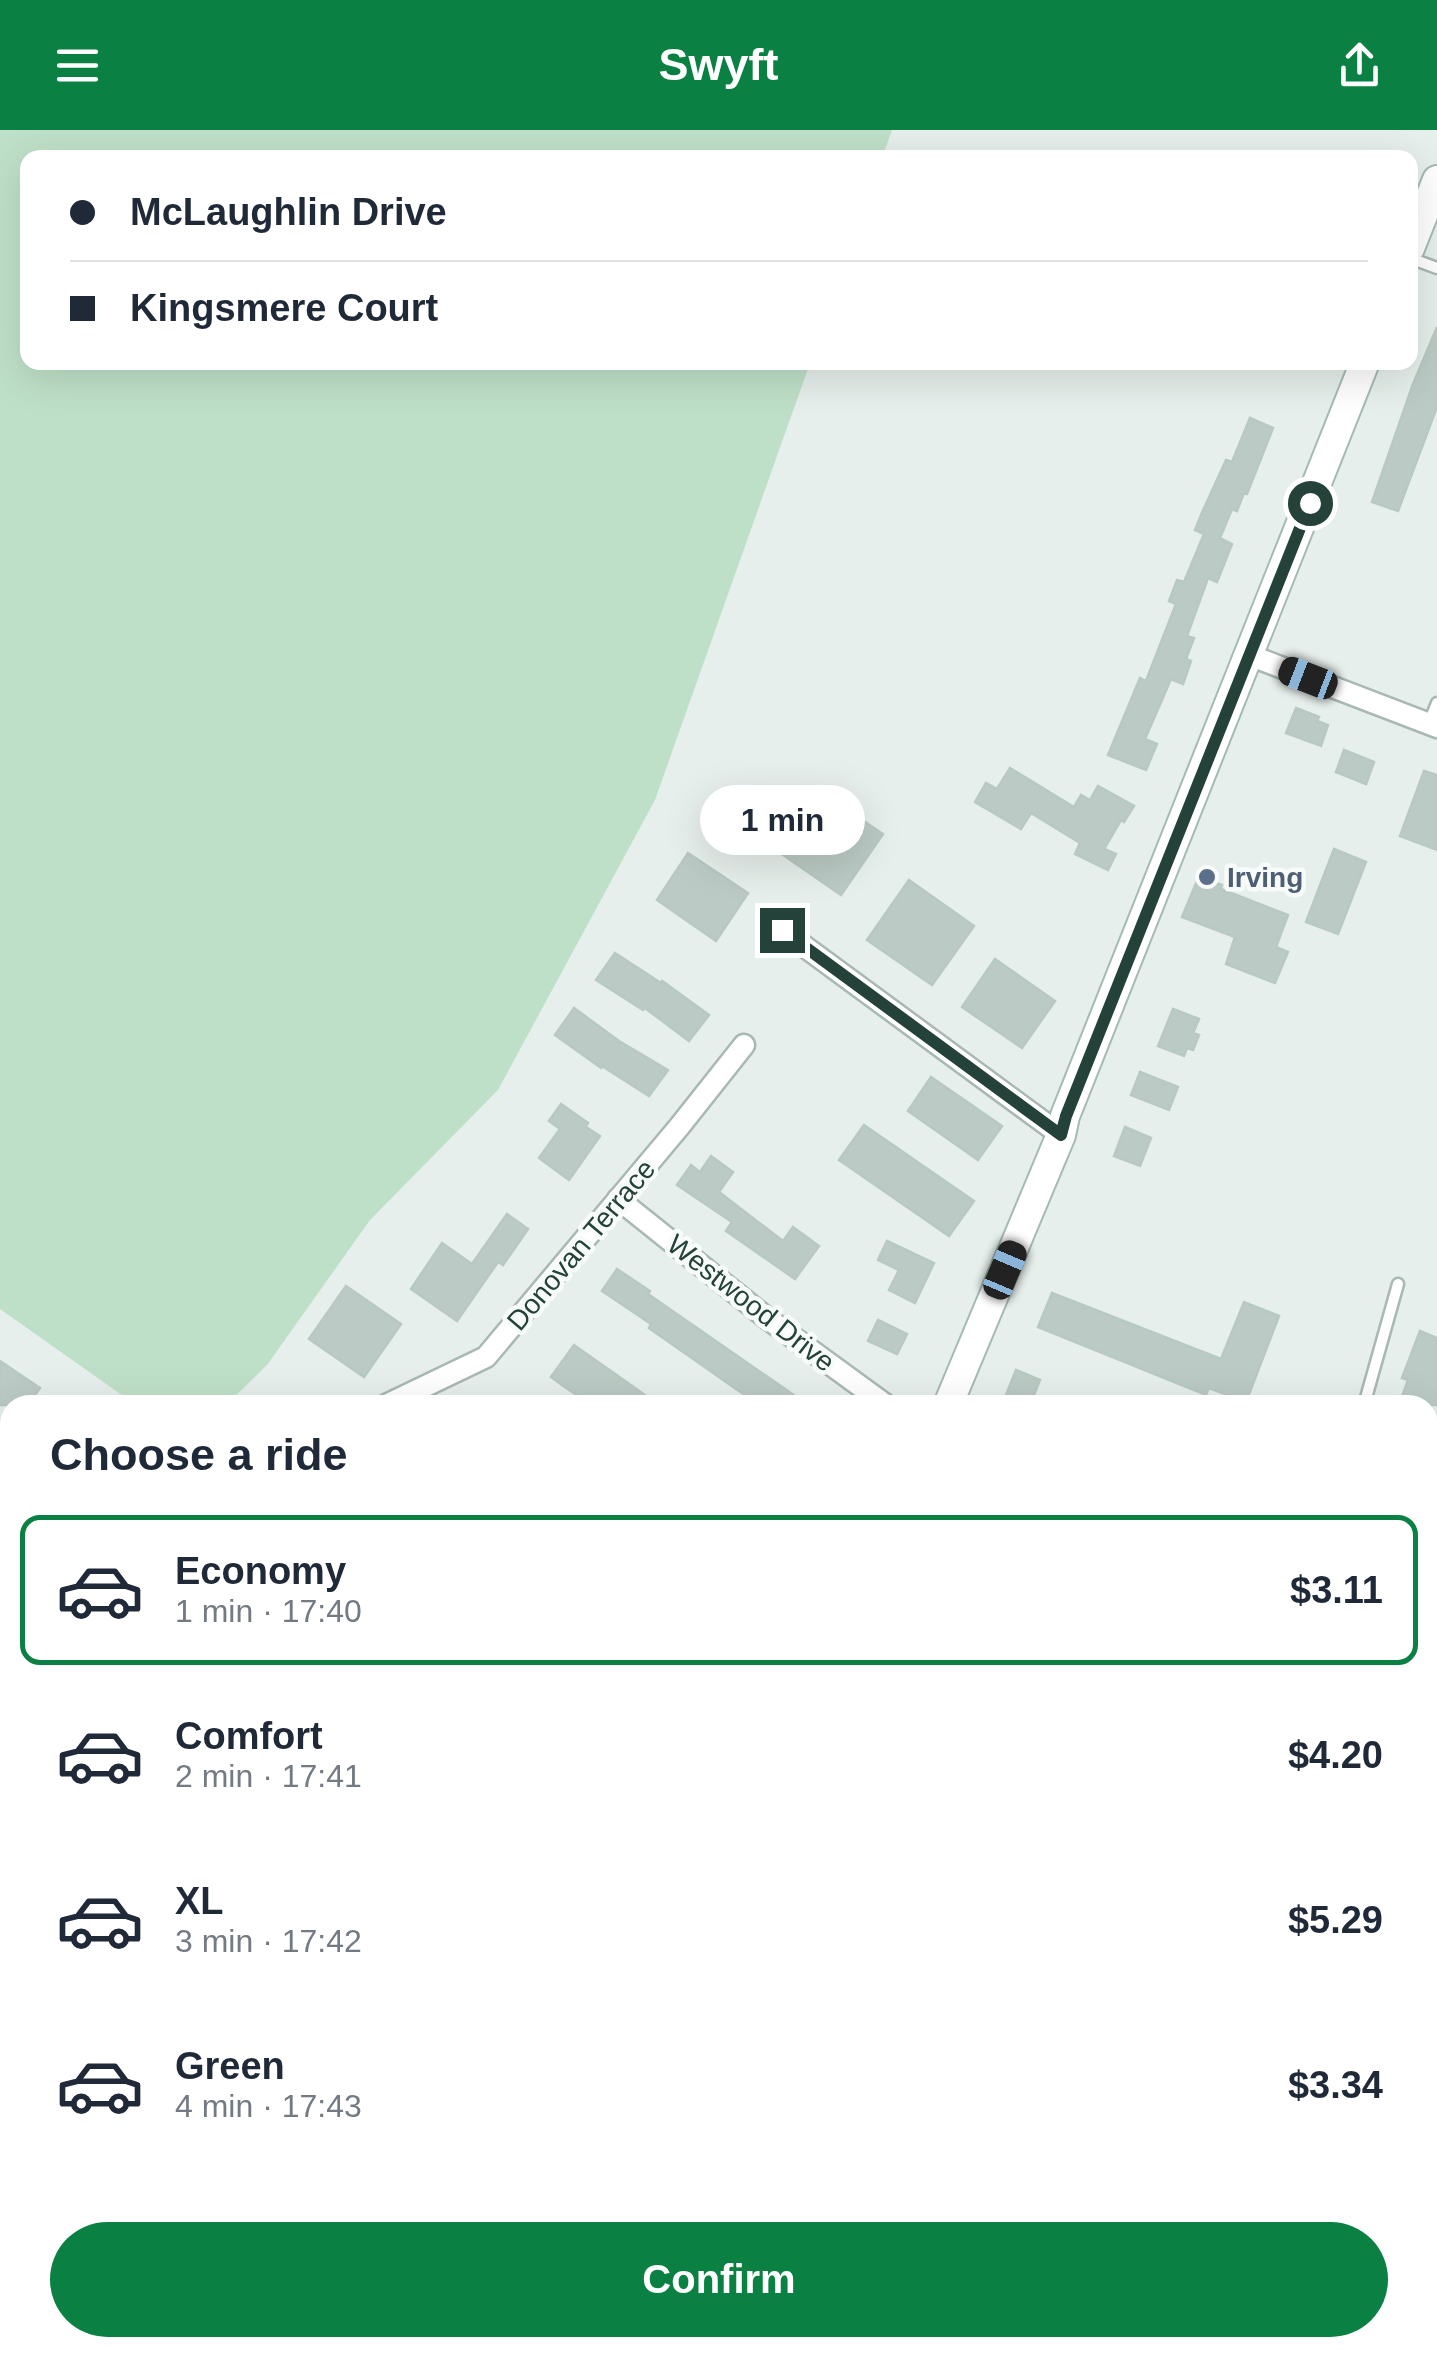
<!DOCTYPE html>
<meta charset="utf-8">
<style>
:root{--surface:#fff;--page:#f6f6f7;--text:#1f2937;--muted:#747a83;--line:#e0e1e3;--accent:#0b8043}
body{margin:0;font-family:Helvetica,sans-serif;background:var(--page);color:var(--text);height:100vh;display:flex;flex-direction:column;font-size:38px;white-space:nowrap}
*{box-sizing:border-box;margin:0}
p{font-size:32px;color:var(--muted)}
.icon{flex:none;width:55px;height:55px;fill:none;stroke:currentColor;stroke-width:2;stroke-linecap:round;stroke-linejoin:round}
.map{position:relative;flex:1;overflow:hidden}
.panel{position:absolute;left:0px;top:1265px;width:1438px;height:962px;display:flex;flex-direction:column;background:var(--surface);border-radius:30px 30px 0 0;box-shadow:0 10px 40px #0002}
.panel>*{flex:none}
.guide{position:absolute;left:20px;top:20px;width:1398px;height:220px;border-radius:20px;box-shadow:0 10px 40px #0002;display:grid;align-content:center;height:220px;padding:0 50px;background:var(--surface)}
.end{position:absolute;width:45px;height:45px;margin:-22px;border:12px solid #24423a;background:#fff;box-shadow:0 0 0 5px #fff}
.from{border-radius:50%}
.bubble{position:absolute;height:70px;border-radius:35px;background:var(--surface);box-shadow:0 10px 40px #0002;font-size:32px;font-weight:800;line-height:70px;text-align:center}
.car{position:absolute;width:30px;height:60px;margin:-30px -15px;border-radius:12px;box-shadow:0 0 8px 2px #0007;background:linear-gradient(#222 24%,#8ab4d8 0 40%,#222 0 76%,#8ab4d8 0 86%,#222 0)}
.guide b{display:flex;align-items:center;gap:35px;height:95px;font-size:38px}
.guide b+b{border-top:2px solid var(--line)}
.guide i{width:25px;height:25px;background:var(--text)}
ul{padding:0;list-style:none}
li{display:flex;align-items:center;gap:30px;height:150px;margin:0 20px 15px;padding:0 30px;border:5px solid transparent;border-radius:20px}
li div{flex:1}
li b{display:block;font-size:38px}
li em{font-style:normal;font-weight:800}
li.on{border-color:var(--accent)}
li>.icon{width:90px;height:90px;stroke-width:1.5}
h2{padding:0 50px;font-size:45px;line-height:120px}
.cta{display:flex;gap:20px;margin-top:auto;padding:20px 50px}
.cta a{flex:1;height:115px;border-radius:60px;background:var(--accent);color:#fff;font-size:40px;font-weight:800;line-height:115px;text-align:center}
header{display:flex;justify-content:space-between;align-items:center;height:130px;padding:0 50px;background:var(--accent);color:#fff;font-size:45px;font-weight:800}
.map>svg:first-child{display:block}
</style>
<header><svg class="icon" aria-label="menu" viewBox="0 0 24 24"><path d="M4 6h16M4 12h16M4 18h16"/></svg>Swyft<svg class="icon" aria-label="share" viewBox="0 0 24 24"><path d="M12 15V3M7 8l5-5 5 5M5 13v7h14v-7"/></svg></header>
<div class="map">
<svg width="1437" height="2226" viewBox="0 0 1437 2226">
<rect width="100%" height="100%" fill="#e6efeb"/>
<path fill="#bfe0c8" d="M0 0H892L882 28H28V232L810 233 655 670 498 960 370 1090 267 1235 226 1275H136L0 1179Z"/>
<g fill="#bbcac4" stroke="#b8c9c2" stroke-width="2.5">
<path d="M1437 197V277L1398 381 1372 372 1413 254Z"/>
<path d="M1250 288 1273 298 1247 364 1244 363 1237 381 1232 379 1220 408 1232 414 1217 452 1208 448 1187 506 1194 508 1186 529 1191 531 1183 554 1171 549 1145 609 1157 614 1146 640 1108 625 1140 548 1146 551 1176 474 1169 471 1177 450 1184 452 1204 404 1195 400 1201 385 1226 330 1232 332Z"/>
<path d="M1296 578 1319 587 1317 591 1328 595 1321 616 1286 603Z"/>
<path d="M1344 620 1374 632 1366 654 1336 642Z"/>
<path d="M1010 638 1074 677 1081 665 1090 670 1098 656 1134 676 1124 692 1121 690 1104 719 1116 724 1108 740 1075 724 1080 713 1031 683 1021 699 975 672 986 653 997 659Z"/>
<path d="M1424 641 1437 645V720L1400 706Z"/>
<path d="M818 660 883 704 841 765 776 720Z"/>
<path d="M1334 719 1366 732 1338 804 1306 792Z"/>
<path d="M688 723 748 763 716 811 657 770Z"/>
<path d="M1199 746 1222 755 1221 759 1288 785 1276 817 1288 822 1275 853 1226 834 1235 807 1182 787Z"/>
<path d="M909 750 974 796 932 855 867 810Z"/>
<path d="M615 823 661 853 662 851 709 885 689 911 645 878 643 880 596 850Z"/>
<path d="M995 829 1055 871 1022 918 962 877Z"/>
<path d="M574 878 619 911 668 940 649 966 602 936 601 938 555 905Z"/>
<path d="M1173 879 1199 889 1193 903 1199 905 1193 920 1187 918 1184 926 1158 916Z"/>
<path d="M1140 942 1178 957 1169 980 1131 965Z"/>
<path d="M931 947 1002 996 978 1030 908 981Z"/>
<path d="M561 974 588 993 586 997 600 1006 569 1050 539 1028 560 999 549 991Z"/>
<path d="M864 995 974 1071 949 1106 839 1030Z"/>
<path d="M1125 997 1151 1008 1140 1036 1114 1026Z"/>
<path d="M711 1026 733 1042 719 1062 783 1111 793 1097 819 1116 795 1149 726 1101 732 1092 677 1055 691 1035 700 1042Z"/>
<path d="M507 1084 528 1099 503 1135 498 1132 457 1191 411 1159 442 1113 472 1134Z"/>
<path d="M887 1111 934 1133 915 1173 889 1160 899 1140 878 1130Z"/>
<path d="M617 1139 650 1161 648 1164 808 1275H759L649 1198 651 1194 602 1161Z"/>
<path d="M346 1156 401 1194 364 1247 309 1209Z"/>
<path d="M1052 1163 1221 1229 1244 1172 1279 1186 1246 1272 1209 1258 1206 1265 1038 1197Z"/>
<path d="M878 1190 907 1204 897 1224 868 1211Z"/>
<path d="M1420 1201 1437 1208V1275H1399L1408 1250 1402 1248Z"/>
<path d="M574 1215 659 1275H591L562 1255 551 1247Z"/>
<path d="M0 1231 40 1258 28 1275H0Z"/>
<path d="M1016 1240 1040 1250 1030 1275H1002Z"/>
</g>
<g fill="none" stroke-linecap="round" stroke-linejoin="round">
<defs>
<g id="lane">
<path d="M1410 128 1437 138"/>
<path d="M1429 593 1437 573"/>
<path d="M1364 1275 1398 1154"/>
<path d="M417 2218 429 2226"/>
<path d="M479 2226 484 2218"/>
</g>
<g id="street">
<path d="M1249 525 1437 597"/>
<path d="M782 800 1061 1005"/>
<path d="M618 1069 768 1189 886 1275"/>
<path d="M386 1275 486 1227 679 997 744 915"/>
<path d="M1428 1354 1437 1357"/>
<path d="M1428 1495 1437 1498"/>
<path d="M1428 2178 1437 2182"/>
<path d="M131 2218 144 2226"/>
<path d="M773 2218 794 2226"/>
</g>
<g id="secondary">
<path d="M1410 118 1437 50"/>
<path d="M948 1275 1061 1005 1065 986 1365 232"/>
<path d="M565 2226 569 2218"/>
</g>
</defs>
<use href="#lane" stroke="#a8b8b2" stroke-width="15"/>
<use href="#street" stroke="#a8b8b2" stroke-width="25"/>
<use href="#secondary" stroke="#a4bbb3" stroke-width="32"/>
<path stroke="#86b3a5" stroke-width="4" stroke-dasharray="5 8" stroke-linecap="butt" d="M0 2179 10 2180"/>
<use href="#lane" stroke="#fff" stroke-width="10"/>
<use href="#street" stroke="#fff" stroke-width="20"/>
<use href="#secondary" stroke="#fff" stroke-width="28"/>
</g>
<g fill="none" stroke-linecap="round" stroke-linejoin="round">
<path stroke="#24423a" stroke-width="12" d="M782 800 1061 1005 1066 986 1310 373"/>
</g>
<circle fill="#5c6f8a" stroke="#f7fbf9" stroke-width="4" cx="1207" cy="747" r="10"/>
<g text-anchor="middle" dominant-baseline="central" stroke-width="9" stroke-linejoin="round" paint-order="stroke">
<g font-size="28" font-weight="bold" fill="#4e5e75" stroke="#f7fbf9" text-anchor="start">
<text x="1227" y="747">Irving</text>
</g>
<g font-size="28" fill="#24423a" stroke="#f7fbf9">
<text transform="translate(581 1115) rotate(-50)">Donovan Terrace</text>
<text transform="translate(751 1173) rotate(38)">Westwood Drive</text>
</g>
</g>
</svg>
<i class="end from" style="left:1310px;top:373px"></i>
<i class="end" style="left:782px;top:800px"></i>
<div class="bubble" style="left:700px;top:655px;width:165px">1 min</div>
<i class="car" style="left:1308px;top:548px;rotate:291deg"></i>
<i class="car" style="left:1005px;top:1140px;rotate:23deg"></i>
<div class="guide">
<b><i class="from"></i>McLaughlin Drive</b>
<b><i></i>Kingsmere Court</b>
</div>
<section class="panel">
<h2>Choose a ride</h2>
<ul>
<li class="on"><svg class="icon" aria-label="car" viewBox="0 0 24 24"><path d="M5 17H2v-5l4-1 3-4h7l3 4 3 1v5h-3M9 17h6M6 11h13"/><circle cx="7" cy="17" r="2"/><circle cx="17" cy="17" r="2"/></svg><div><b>Economy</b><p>1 min · 17:40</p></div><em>$3.11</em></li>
<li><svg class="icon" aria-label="car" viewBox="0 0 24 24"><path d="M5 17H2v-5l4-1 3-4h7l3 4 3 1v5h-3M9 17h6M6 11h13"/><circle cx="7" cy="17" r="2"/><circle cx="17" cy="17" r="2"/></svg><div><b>Comfort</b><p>2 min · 17:41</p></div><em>$4.20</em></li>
<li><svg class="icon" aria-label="car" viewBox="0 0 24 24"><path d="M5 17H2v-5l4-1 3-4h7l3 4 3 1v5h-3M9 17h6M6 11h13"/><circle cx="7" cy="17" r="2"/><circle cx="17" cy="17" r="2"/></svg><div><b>XL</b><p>3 min · 17:42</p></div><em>$5.29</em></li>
<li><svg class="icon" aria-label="car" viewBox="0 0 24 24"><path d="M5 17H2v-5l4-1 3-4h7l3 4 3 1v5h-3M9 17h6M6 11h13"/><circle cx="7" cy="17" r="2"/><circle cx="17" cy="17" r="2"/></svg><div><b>Green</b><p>4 min · 17:43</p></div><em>$3.34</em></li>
</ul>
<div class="cta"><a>Confirm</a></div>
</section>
</div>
